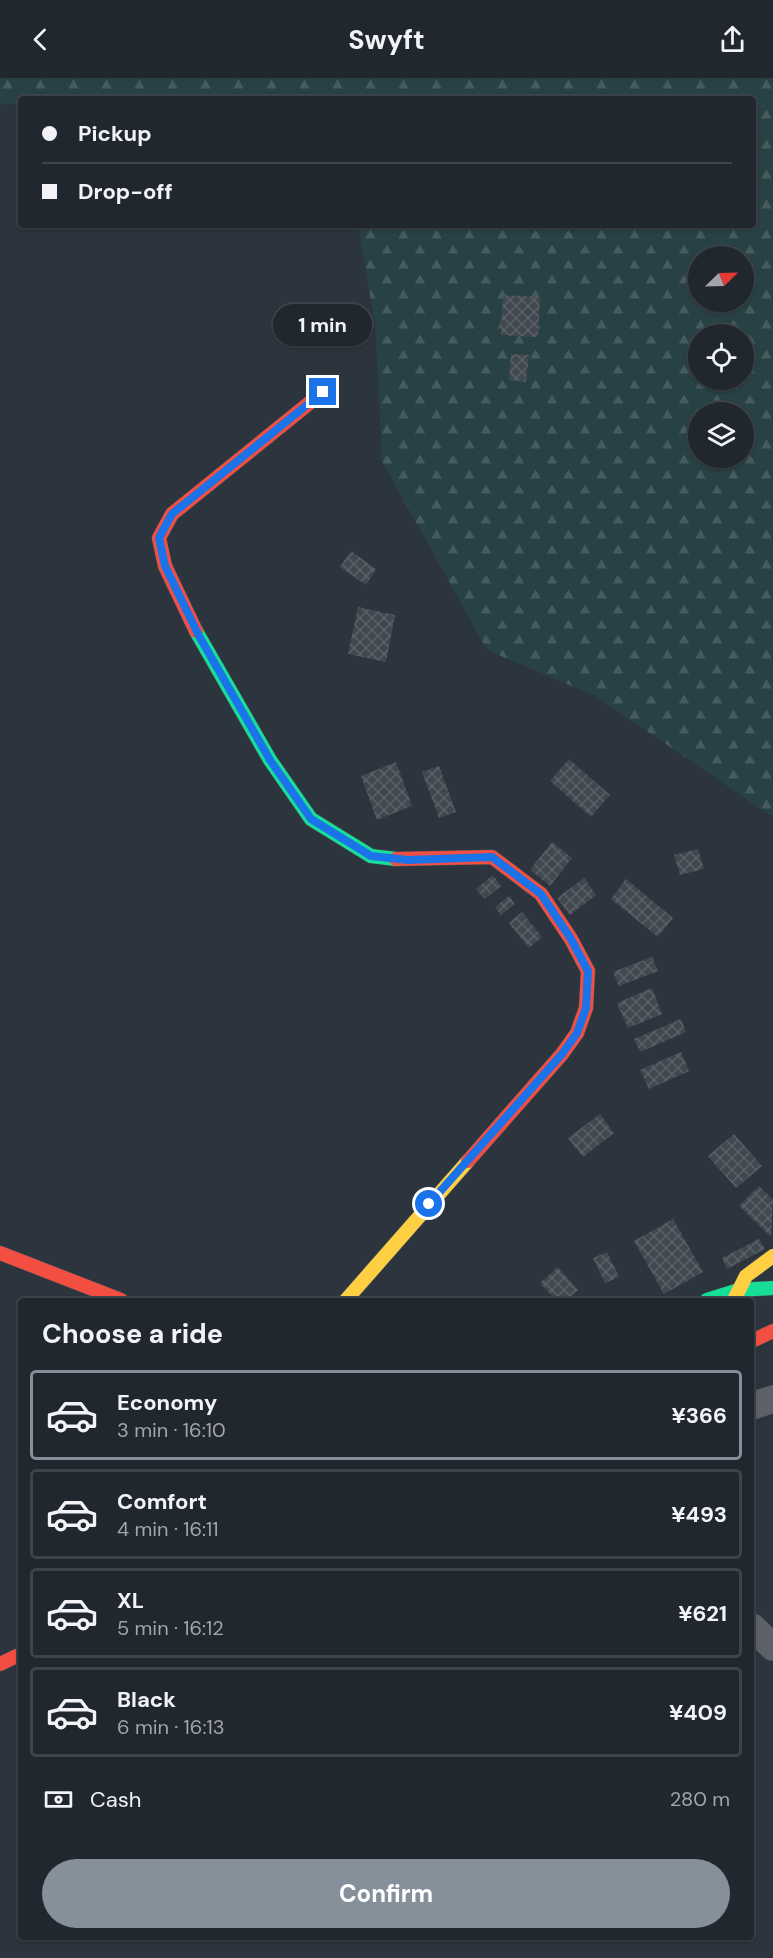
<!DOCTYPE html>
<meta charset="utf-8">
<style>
:root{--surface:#21272e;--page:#2d333a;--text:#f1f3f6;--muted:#a2a5aa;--line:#3e444a;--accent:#86909b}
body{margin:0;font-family:"DM Sans",sans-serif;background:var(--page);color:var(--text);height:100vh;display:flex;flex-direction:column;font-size:22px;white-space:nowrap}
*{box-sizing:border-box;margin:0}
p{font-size:20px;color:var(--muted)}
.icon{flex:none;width:33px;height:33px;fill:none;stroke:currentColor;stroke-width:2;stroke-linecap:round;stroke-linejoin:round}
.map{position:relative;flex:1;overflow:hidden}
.sheet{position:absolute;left:18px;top:1220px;width:736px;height:642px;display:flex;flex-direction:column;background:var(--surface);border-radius:6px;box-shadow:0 2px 4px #0004,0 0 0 2px var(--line)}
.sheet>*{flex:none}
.banner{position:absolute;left:18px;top:18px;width:738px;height:132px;border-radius:6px;box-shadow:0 2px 4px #0004,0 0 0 2px var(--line);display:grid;align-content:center;height:132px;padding:0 24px;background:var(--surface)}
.needle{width:39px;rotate:67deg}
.tools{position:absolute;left:688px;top:168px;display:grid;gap:12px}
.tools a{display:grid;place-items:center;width:66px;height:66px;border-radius:50%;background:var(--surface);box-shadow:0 2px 4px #0004,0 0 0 2px var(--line);font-size:30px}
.end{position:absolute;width:27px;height:27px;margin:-14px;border:8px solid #1a73e8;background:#fff;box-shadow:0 0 0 3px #fff}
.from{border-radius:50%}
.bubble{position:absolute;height:42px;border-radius:21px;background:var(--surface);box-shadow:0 2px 4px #0004,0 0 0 2px var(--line);font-size:20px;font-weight:700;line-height:42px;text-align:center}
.banner b{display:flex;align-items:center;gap:21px;height:57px;font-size:22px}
.banner b+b{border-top:2px solid var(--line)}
.banner i{width:15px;height:15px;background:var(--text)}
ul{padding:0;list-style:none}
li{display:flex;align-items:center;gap:18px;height:90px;margin:0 12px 9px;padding:0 12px;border:3px solid var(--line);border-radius:6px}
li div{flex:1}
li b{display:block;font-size:22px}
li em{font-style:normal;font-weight:700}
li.selected{border-color:var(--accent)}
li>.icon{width:54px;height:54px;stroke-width:1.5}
h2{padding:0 24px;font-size:27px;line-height:72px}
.pay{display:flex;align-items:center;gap:15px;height:66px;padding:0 24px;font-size:22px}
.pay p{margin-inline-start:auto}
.button{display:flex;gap:12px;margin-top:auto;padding:12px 24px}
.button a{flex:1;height:69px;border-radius:36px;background:var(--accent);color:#fff;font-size:24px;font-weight:700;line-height:69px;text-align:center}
header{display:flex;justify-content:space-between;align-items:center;height:78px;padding:0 24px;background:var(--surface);font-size:27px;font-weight:700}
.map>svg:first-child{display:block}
</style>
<header><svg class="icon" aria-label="back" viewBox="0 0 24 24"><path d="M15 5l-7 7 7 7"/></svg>Swyft<svg class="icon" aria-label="share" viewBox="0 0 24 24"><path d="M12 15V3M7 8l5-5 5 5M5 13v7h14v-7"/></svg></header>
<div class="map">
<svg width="773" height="1880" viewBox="0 0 773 1880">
<defs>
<pattern id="forest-firs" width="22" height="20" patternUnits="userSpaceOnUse" patternTransform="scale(1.5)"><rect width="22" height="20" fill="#284144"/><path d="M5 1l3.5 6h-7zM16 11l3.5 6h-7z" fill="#455b5e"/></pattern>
<pattern id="building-cross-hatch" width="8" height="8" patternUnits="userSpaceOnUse" patternTransform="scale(1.5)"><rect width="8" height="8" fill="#424850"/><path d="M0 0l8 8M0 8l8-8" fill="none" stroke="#5b6168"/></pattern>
</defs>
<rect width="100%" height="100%" fill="#2c343d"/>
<path fill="url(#forest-firs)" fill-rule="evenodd" d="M0 0H773V739L595 618 487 572 382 383 375 245 359 155 353 147H753V21H21V27L0 26ZM699 178H744V224H699ZM699 256H744V302H699ZM699 334H744V380H699Z"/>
<g fill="url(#building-cross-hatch)">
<path d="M503 217 540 219 538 259 501 257Z"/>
<path d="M511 276 529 277 526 304 509 302Z"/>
<path d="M351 473 376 491 366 507 340 489Z"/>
<path d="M358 529 395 537 386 584 348 576Z"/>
<path d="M569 681 610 717 591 739 550 703Z"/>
<path d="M396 684 412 728 377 742 361 698Z"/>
<path d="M439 688 456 734 439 740 422 694Z"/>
<path d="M552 764 572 780 550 808 530 792Z"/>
<path d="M698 771 704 791 680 797 674 777Z"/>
<path d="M493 797 501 808 485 821 476 811Z"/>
<path d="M584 800 596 817 570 837 557 820Z"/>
<path d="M626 801 673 840 658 859 611 821Z"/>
<path d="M509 818 515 826 501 837 495 829Z"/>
<path d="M522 834 542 859 529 870 509 845Z"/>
<path d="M652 879 658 893 619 908 613 894Z"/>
<path d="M652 910 662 936 628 950 617 925Z"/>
<path d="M681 941 686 954 640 974 634 961Z"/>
<path d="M681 974 689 993 649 1011 640 992Z"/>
<path d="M600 1036 614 1055 583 1079 568 1060Z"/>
<path d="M734 1056 762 1088 736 1110 708 1078Z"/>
<path d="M759 1108 773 1122 771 1159 739 1128Z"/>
<path d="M673 1141 703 1194 664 1216 634 1163Z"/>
<path d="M759 1161 765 1171 727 1191 722 1180Z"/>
<path d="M607 1174 619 1199 605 1205 593 1180Z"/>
<path d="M558 1189 578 1212 567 1222H556L540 1205Z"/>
</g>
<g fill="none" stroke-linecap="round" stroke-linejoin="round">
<defs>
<g id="street">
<path d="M752 1328 773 1321"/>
<path d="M752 1549 773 1569"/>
</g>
<g id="fast">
<path d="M196 553 270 682 311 741 371 778 396 781"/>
<path d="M707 1222 739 1212 773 1210"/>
</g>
<g id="slow">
<path d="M346 1222 468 1083"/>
<path d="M734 1222 746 1198 773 1178"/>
</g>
<g id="jam">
<path d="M196 553 165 488 159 460 172 436 323 314"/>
<path d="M396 781 492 779 541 816 571 861 588 893 586 930 577 955 562 976 468 1083"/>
<path d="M0 1175 121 1222"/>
<path d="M752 1263 773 1253"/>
<path d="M0 1586 21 1576"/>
</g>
</defs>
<use href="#street" stroke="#4b5057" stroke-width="28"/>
<use href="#fast" stroke="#4b5057" stroke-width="15"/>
<use href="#slow" stroke="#4b5057" stroke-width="15"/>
<use href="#jam" stroke="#4b5057" stroke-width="15"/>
<use href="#street" stroke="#5d626a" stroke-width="27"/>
<use href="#fast" stroke="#16e098" stroke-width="14"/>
<use href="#slow" stroke="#ffcf43" stroke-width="14"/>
<use href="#jam" stroke="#f24e42" stroke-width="14"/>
</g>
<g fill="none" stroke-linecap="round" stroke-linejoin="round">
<path stroke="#1a73e8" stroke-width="8" d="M323 314 172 436 159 460 165 488 199 558 270 682 311 741 371 778 408 782 492 779 541 816 571 861 588 893 586 930 577 955 562 976 429 1126"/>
</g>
</svg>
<div class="tools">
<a><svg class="needle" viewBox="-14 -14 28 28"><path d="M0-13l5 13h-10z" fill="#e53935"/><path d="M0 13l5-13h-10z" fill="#a2a5aa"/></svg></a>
<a><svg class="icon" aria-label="locate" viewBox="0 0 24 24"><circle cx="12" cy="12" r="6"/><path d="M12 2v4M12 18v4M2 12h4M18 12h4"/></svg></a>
<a><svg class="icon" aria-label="layers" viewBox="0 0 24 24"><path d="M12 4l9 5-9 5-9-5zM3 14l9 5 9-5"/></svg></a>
</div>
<i class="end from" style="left:429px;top:1126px"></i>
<i class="end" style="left:323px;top:314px"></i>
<div class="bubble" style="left:273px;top:226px;width:99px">1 min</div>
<div class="banner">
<b><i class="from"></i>Pickup</b>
<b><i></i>Drop-off</b>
</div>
<section class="sheet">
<h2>Choose a ride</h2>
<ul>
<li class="selected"><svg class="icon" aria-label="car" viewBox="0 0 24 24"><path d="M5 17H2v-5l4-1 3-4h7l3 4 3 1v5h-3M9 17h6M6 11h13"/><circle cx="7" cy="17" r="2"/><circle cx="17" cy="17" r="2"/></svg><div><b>Economy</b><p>3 min · 16:10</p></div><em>¥366</em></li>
<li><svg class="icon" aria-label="car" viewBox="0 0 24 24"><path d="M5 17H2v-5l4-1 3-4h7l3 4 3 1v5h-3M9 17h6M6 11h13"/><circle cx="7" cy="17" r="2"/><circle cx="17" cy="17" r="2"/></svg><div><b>Comfort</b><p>4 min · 16:11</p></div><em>¥493</em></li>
<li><svg class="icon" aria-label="car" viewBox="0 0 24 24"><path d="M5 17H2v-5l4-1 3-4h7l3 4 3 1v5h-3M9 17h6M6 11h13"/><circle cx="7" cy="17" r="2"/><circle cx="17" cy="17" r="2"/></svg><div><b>XL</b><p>5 min · 16:12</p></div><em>¥621</em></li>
<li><svg class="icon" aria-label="car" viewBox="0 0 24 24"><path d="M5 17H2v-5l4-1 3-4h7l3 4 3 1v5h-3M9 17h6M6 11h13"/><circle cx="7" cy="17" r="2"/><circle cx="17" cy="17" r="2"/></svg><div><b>Black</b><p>6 min · 16:13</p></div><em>¥409</em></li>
</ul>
<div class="pay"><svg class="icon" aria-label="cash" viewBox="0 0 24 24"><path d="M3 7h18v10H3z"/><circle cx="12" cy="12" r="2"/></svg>Cash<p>280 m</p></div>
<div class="button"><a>Confirm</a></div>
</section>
</div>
